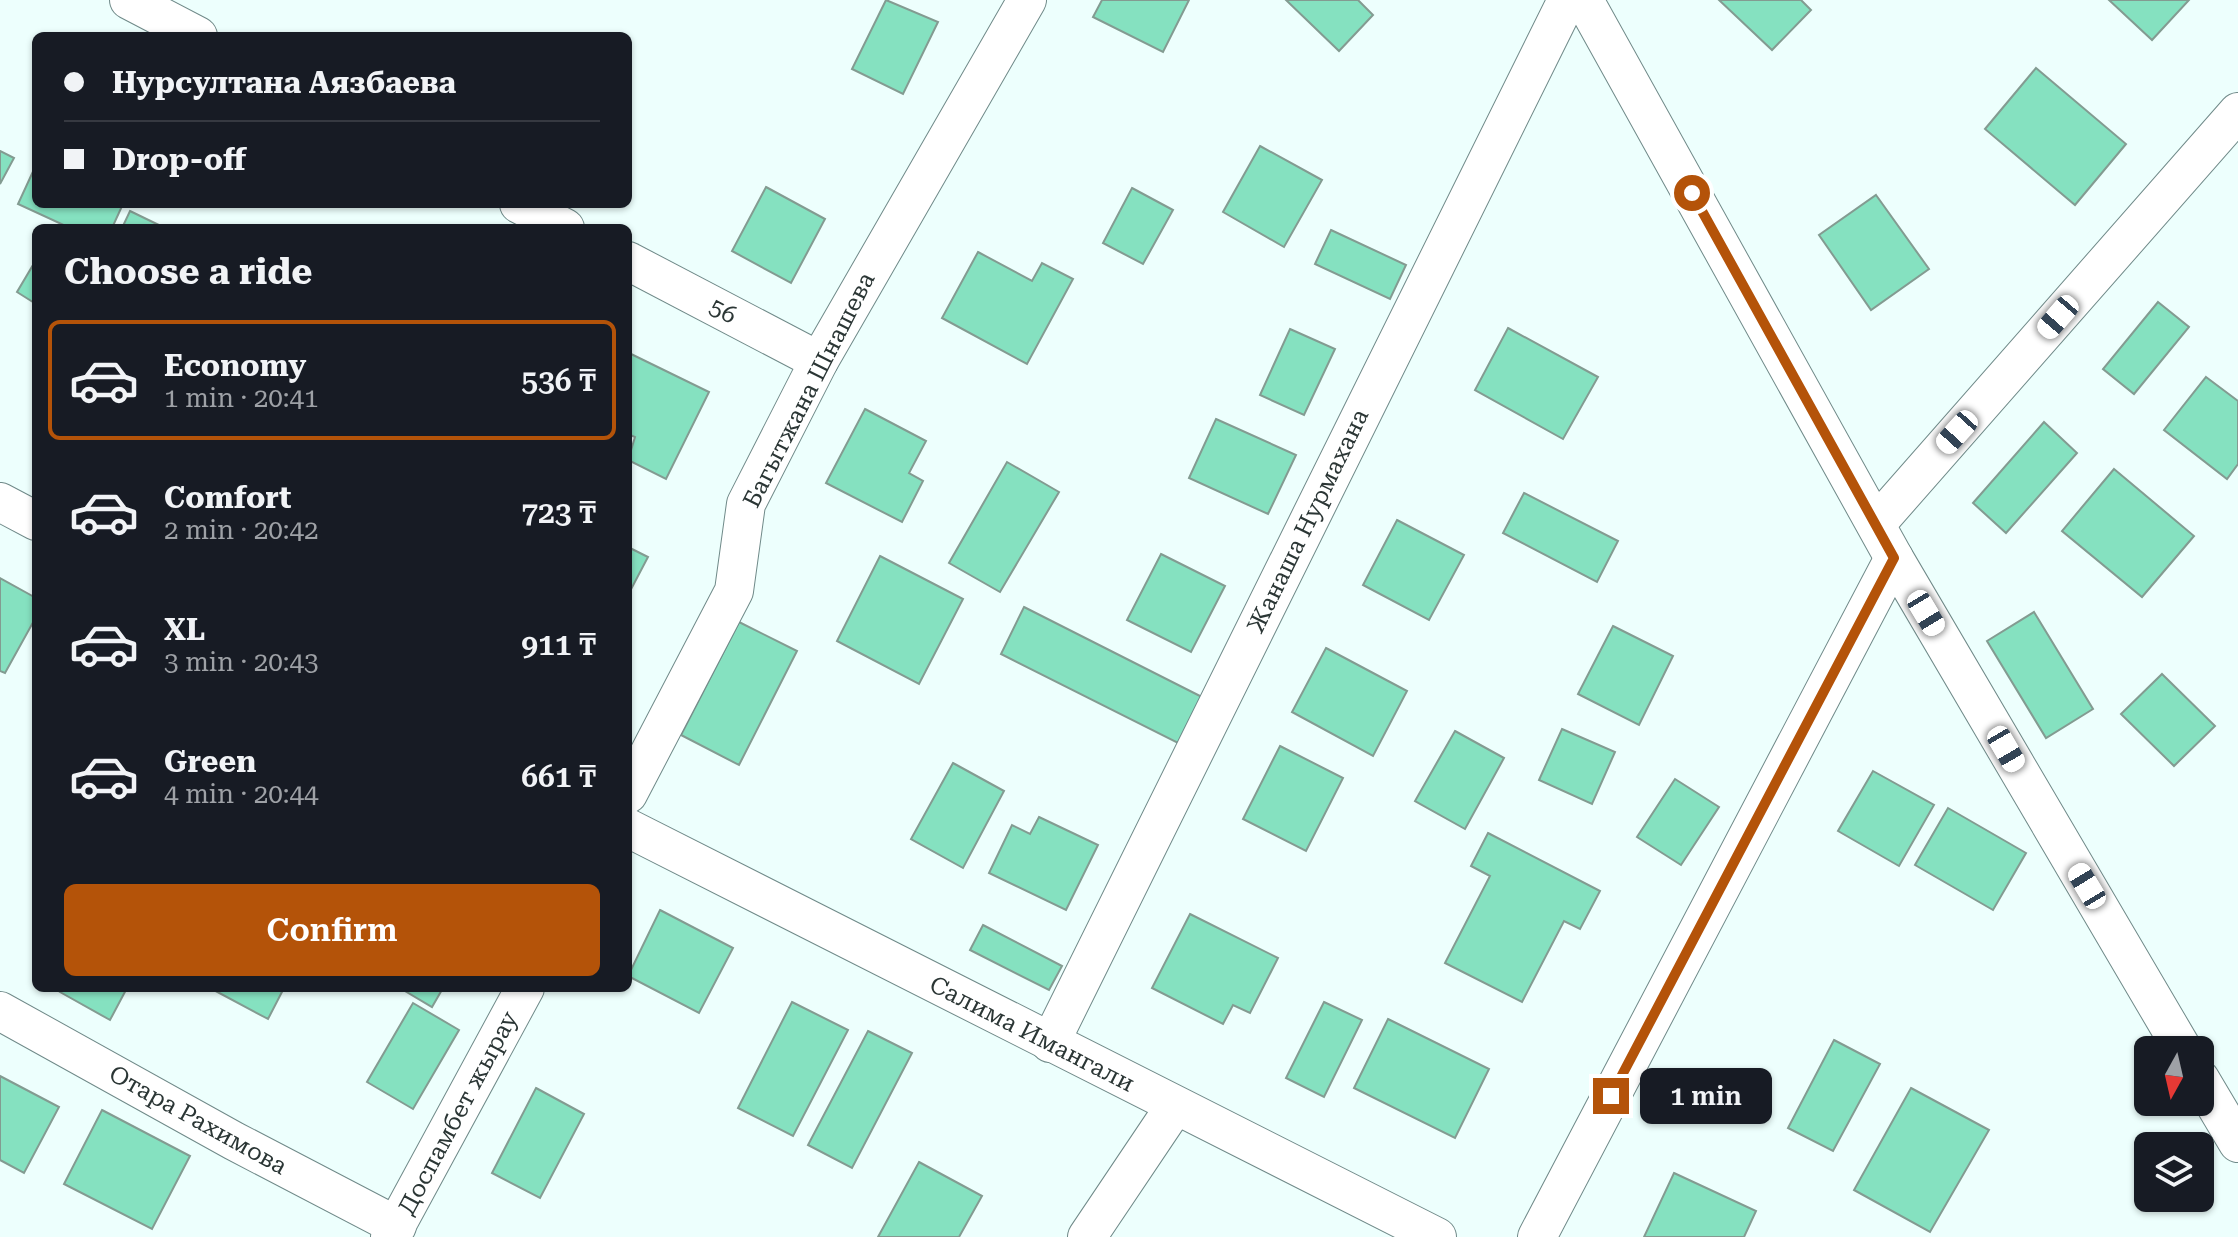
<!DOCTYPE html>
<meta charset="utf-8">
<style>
:root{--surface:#171b24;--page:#20242c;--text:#f1f3f6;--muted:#9ea1a6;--line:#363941;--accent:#b45309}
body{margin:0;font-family:"Roboto Serif",serif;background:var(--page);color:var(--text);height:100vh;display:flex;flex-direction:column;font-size:30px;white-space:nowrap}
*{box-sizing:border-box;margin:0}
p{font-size:26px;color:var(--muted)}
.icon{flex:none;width:44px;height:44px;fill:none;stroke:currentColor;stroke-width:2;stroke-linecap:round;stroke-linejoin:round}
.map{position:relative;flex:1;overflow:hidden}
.side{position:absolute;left:32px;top:224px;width:600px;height:768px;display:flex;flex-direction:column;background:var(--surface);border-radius:12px;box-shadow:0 2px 6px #0004}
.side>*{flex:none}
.hud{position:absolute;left:32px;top:32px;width:600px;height:176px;border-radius:12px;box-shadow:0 2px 6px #0004;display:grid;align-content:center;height:176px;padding:0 32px;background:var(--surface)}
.needle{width:52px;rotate:188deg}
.buttons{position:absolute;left:2134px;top:1036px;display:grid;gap:16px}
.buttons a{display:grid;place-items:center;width:80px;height:80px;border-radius:12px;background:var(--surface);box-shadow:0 2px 6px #0004;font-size:40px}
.end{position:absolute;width:36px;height:36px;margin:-18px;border:10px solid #b45309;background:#fff;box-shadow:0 0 0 4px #fff}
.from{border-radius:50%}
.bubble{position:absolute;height:56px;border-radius:12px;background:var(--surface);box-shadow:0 2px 6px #0004;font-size:26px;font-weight:600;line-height:56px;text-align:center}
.car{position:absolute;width:24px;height:48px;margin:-24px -12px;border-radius:10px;box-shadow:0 0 6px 2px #0007;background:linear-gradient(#fff 24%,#345 0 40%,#fff 0 76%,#345 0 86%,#fff 0)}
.hud b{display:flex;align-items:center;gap:28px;height:76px;font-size:30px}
.hud b+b{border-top:2px solid var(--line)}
.hud i{width:20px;height:20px;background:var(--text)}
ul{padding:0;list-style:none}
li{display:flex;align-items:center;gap:24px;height:120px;margin:0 16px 12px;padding:0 16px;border:4px solid transparent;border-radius:12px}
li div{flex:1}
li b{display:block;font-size:30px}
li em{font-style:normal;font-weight:600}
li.current{border-color:var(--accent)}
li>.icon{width:72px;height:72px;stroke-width:1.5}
h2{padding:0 32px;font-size:36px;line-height:96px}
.cta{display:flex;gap:16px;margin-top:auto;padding:16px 32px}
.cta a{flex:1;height:92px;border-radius:12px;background:var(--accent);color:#fff;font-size:32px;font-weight:600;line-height:92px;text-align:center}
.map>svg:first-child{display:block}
</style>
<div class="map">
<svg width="2238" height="1237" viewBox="0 0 2238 1237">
<rect width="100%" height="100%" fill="#edfffd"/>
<g fill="#85e1c0" stroke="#839b91" stroke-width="2">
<path d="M886 0 938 22 903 94 852 69Z"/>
<path d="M1102 0H1189L1163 52 1093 17Z"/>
<path d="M1286 0H1358L1373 15 1339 51Z"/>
<path d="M1719 0H1801L1811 10 1772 50Z"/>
<path d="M2109 0H2189L2152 40Z"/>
<path d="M2036 68 2126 144 2075 205 1985 129Z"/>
<path d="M1260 146 1322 180 1284 247 1223 212Z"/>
<path d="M0 151 14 158 0 184Z"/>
<path d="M36 165V204H123L112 228H70L18 204Z"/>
<path d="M766 187 825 219 791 283 732 251Z"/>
<path d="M1132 188 1173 210 1143 264 1103 243Z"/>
<path d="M1876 195 1929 269 1871 310 1819 235Z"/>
<path d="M130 211 165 228H122Z"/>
<path d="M1331 230 1406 265 1390 299 1315 264Z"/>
<path d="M978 252 1032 281 1042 263 1073 279 1027 364 942 318Z"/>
<path d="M36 260V304L17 292Z"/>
<path d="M2158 302 2189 327 2134 394 2103 369Z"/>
<path d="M1508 328 1598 377 1563 439 1475 390Z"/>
<path d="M1290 329 1335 349 1304 415 1260 395Z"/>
<path d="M629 353 709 392 666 479 628 460 635 437 628 434Z"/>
<path d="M2206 377 2238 401V464L2227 479 2164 430Z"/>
<path d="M865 409 926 441 909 473 923 481 902 522 826 483Z"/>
<path d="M1216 419 1296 455 1268 514 1189 478Z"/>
<path d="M2044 422 2077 453 2006 533 1973 503Z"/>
<path d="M1007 462 1059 492 1000 592 949 563Z"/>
<path d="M2114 469 2194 536 2142 597 2062 531Z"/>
<path d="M1524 493 1618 541 1597 582 1503 533Z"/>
<path d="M1397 520 1464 555 1429 620 1363 585Z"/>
<path d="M628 547 648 557 628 595Z"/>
<path d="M1161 554 1225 586 1191 652 1127 620Z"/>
<path d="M880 556 963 599 919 684 837 641Z"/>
<path d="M0 578 36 598V617L5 673 0 671Z"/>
<path d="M1024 607 1204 698 1180 744 1001 654Z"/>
<path d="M2034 612 2093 709 2046 738 1987 641Z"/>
<path d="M739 622 797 651 739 765 681 735Z"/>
<path d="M1613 626 1673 656 1639 725 1578 694Z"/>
<path d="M1326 648 1407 691 1373 756 1292 712Z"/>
<path d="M2162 674 2215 726 2174 766 2121 714Z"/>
<path d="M1562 729 1615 752 1592 804 1539 780Z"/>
<path d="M1455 731 1504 758 1465 829 1415 801Z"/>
<path d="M1280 746 1343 778 1306 851 1243 819Z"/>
<path d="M953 763 1004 791 963 868 911 839Z"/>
<path d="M1873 771 1934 805 1899 866 1838 831Z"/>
<path d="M1675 779 1719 807 1681 865 1637 837Z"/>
<path d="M1948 808 2026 853 1993 910 1915 865Z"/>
<path d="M1039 817 1098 845 1066 910 989 873 1012 825 1030 834Z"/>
<path d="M1488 833 1600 891 1580 929 1564 921 1522 1002 1445 963 1490 876 1471 866Z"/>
<path d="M660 910 733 948 699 1013 628 976Z"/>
<path d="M1190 914 1278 958 1250 1013 1233 1005 1223 1024 1152 988Z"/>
<path d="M983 925 1062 966 1049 990 970 950Z"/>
<path d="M63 988H127L110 1020 60 992Z"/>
<path d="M210 988H284L268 1019Z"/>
<path d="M400 988H443L432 1007Z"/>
<path d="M792 1002 848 1030 793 1136 738 1108Z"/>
<path d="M1324 1002 1362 1020 1324 1097 1286 1078Z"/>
<path d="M413 1003 459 1030 413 1109 367 1082Z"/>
<path d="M1388 1019 1489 1069 1455 1138 1354 1088Z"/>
<path d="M868 1031 912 1053 852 1168 808 1145Z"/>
<path d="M1834 1040 1880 1064 1833 1151 1788 1128Z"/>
<path d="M0 1076 59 1107 24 1173 0 1160Z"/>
<path d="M536 1088 584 1114 540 1198 492 1173Z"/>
<path d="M1911 1088 1989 1130 1930 1232 1854 1190Z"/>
<path d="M102 1110 190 1156 152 1229 64 1184Z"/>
<path d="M919 1162 982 1196 959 1237H878Z"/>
<path d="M1674 1173 1756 1211 1744 1237H1644Z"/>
</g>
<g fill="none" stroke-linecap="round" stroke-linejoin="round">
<defs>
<g id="minor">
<path d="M129 0 198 36"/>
<path d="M1584 0 1894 558 2183 1050"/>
<path d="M519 204 565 228"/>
<path d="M628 261 819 361"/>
<path d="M0 502 36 521"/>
<path d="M1877 523 2238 112"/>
<path d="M628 794 734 591 746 504 819 361 1027 0"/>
<path d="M628 828 1437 1237"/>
<path d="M0 1011 234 1141 397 1226"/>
<path d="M1050 1043 1567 0"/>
<path d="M2200 1079 2238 1143"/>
<path d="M390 1237 525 988"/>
<path d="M1087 1237 1175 1106"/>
<path d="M1537 1237 1894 558"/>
</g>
</defs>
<use href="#minor" stroke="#708a89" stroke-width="40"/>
<use href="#minor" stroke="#fff" stroke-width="38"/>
</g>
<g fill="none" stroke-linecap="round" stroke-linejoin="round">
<path stroke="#b45309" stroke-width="10" d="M1611 1096 1894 558 1692 193"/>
</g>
<g text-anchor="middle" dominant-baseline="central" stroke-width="8" stroke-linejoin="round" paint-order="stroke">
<g font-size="24" fill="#2b3635" stroke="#fff">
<text transform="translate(723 311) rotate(28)">56</text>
<text transform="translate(809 390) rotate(-63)">Багытжана Шнашева</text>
<text transform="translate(1308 521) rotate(-64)">Жанаша Нурмахана</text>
<text transform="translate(1032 1034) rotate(27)">Салима Имангали</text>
<text transform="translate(458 1113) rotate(-62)">Доспамбет жырау</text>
<text transform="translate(198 1120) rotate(29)">Отара Рахимова</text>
</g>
</g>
</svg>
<div class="buttons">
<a><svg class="needle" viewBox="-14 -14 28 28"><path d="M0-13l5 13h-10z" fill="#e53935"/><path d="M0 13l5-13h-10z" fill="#9ea1a6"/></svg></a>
<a><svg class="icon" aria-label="layers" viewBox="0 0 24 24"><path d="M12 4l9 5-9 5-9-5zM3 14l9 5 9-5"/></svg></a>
</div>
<i class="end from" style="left:1692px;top:193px"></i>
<i class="end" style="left:1611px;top:1096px"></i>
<div class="bubble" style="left:1640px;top:1068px;width:132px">1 min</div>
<i class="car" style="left:2058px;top:317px;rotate:221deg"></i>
<i class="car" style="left:1957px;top:432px;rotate:222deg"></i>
<i class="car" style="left:1926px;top:613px;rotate:149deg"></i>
<i class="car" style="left:2006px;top:749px;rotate:150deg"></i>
<i class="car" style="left:2087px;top:886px;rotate:329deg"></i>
<div class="hud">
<b><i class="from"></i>Нурсултана Аязбаева</b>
<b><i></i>Drop-off</b>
</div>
<section class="side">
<h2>Choose a ride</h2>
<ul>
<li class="current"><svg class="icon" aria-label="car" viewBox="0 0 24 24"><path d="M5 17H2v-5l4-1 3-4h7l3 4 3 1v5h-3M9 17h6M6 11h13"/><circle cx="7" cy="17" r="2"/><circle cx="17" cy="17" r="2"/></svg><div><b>Economy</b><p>1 min · 20:41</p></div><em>536 ₸</em></li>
<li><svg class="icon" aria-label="car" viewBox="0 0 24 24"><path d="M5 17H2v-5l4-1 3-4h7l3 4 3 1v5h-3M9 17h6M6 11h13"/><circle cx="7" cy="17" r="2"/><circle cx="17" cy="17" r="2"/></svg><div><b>Comfort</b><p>2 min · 20:42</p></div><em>723 ₸</em></li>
<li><svg class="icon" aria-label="car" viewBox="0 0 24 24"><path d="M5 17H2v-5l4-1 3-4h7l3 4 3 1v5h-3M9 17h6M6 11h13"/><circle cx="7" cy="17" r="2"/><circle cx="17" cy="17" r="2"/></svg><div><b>XL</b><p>3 min · 20:43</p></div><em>911 ₸</em></li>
<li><svg class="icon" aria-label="car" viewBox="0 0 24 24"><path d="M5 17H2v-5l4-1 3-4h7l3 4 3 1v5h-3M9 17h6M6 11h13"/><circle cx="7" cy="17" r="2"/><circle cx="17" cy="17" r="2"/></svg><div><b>Green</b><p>4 min · 20:44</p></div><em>661 ₸</em></li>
</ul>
<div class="cta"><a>Confirm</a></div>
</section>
</div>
